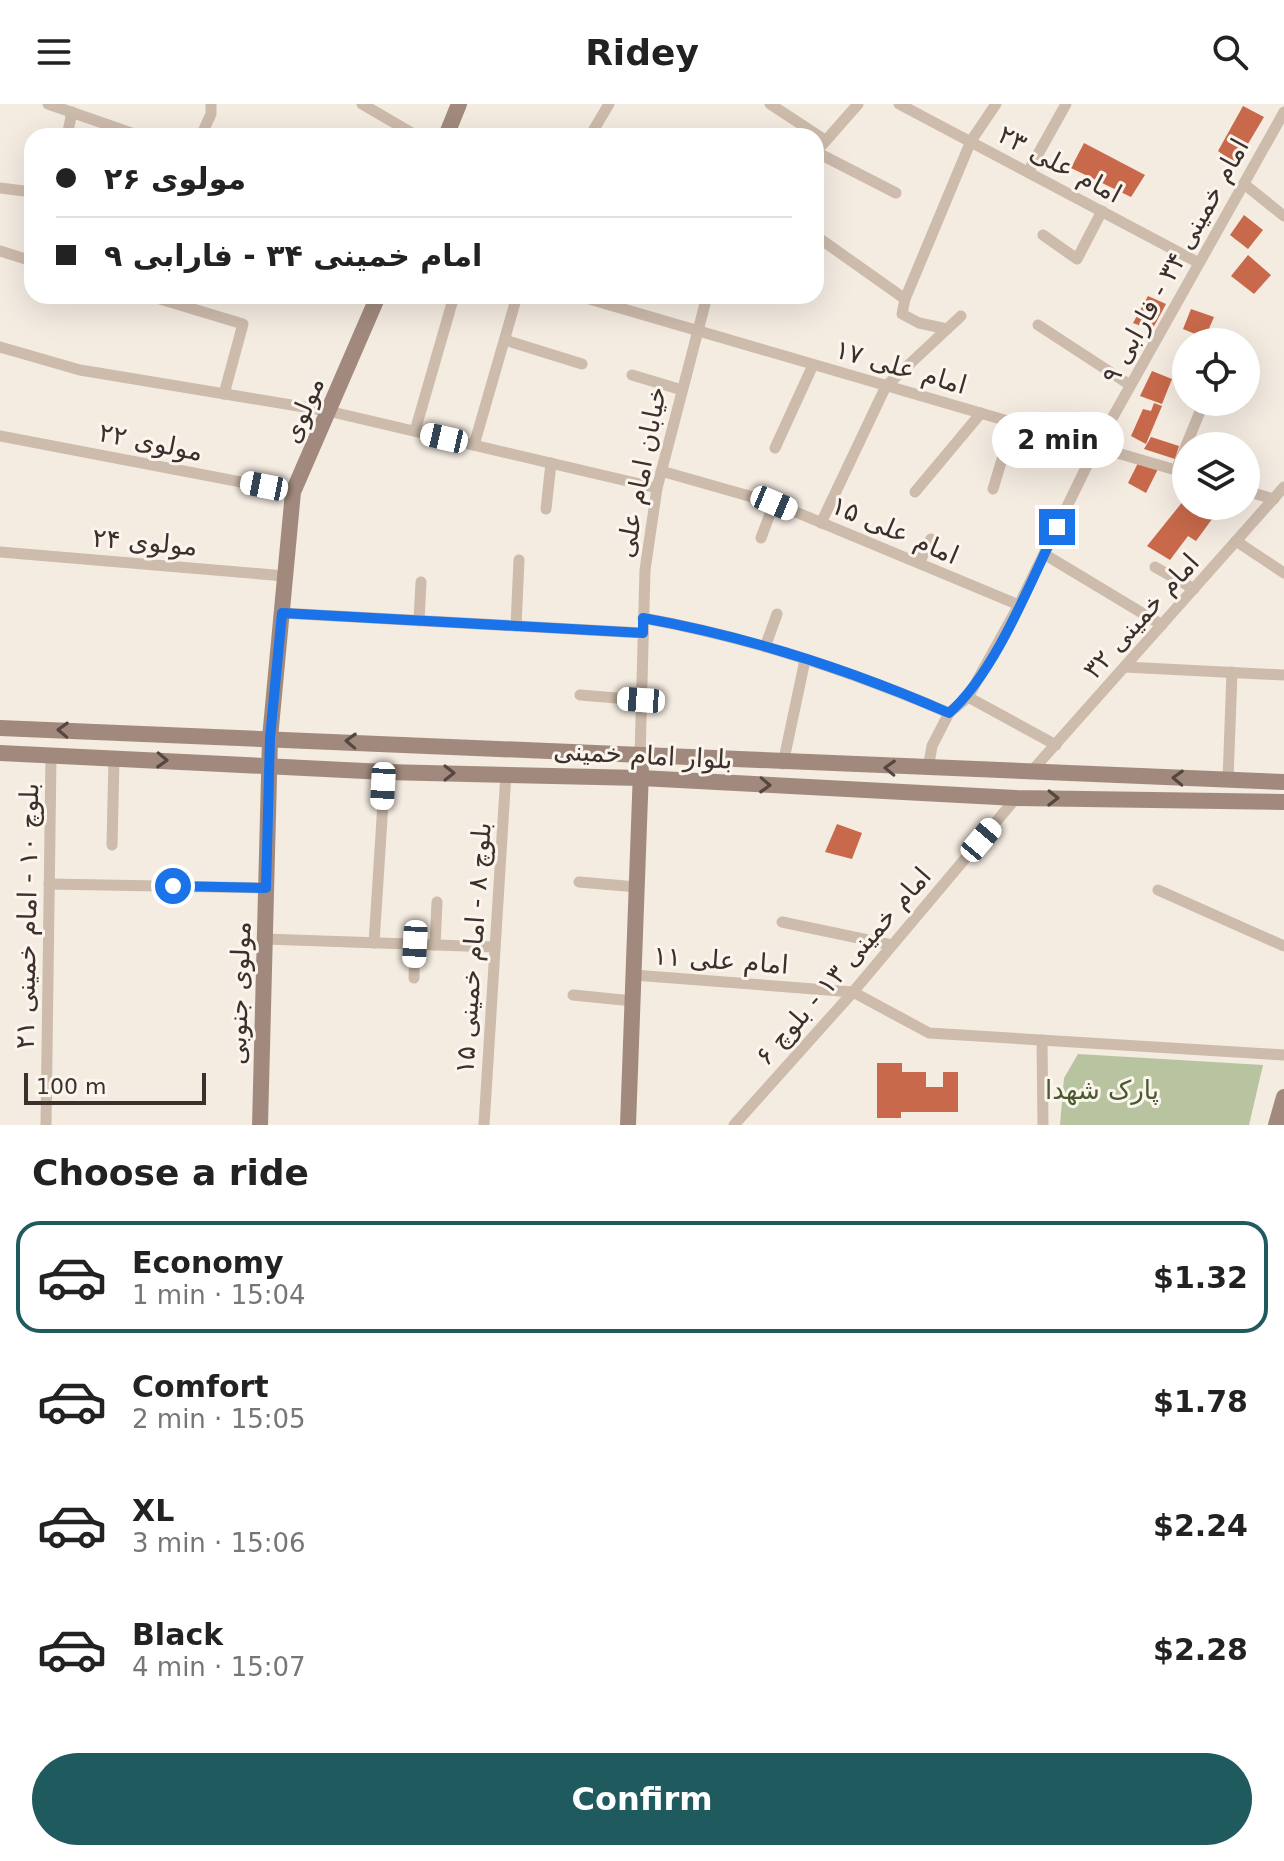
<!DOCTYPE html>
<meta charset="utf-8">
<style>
:root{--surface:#fff;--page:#f6f6f6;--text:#222;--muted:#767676;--line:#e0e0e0;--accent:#1f5a5e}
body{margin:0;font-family:"DejaVu Sans","Noto Sans Arabic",sans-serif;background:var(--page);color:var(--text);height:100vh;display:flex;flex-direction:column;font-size:30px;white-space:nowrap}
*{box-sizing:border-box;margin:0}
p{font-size:26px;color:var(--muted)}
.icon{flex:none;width:44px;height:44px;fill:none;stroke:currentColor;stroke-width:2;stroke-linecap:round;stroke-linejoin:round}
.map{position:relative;height:1021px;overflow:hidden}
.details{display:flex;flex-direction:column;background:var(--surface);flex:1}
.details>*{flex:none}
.top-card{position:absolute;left:24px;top:24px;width:800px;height:176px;border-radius:24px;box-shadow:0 8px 32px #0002;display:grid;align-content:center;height:176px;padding:0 32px;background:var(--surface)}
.fabs{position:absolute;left:1172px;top:224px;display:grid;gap:16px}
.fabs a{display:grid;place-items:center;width:88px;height:88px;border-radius:50%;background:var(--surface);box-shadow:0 8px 32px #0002;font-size:40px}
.scale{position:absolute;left:24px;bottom:20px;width:182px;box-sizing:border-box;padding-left:8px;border:4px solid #3b302b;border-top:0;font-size:22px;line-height:28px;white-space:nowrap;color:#3b302b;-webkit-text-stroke:6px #fbf5ee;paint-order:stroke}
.end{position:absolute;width:36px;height:36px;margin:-18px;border:10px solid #1a73e8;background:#fff;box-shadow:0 0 0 4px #fff}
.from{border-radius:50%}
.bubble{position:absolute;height:56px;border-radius:28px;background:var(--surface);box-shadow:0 8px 32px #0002;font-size:26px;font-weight:700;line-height:56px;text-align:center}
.car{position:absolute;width:24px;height:48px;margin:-24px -12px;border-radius:10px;box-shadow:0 0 6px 2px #0007;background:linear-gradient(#fff 24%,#345 0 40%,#fff 0 76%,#345 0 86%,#fff 0)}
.top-card b{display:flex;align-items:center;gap:28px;height:76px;font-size:30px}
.top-card b+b{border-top:2px solid var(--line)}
.top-card i{width:20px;height:20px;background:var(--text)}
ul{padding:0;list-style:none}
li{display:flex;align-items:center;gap:24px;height:112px;margin:0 16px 12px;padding:0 16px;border:4px solid transparent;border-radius:24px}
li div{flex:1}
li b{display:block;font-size:30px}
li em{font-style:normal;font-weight:700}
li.active{border-color:var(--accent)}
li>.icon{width:72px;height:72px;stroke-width:1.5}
h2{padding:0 32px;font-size:36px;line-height:96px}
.primary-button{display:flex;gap:16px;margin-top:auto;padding:16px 32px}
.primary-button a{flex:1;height:92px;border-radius:48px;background:var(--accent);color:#fff;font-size:32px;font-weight:700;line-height:92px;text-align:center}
header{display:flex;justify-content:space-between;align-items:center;height:104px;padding:0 32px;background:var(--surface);font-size:36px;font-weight:700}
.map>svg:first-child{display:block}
</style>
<header><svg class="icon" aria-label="menu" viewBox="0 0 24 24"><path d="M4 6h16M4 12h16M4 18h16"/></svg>Ridey<svg class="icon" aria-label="search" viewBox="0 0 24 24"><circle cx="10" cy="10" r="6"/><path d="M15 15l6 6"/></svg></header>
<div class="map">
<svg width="1284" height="1021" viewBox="0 0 1284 1021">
<rect width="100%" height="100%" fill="#f4ebe1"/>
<path fill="#b8c4a0" d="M1078 950 1263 961 1249 1021H1060L1064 974Z"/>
<g fill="#c8694b">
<path d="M1243 2 1264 13 1236 60 1218 47Z"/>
<path d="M1084 39 1145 71 1131 93 1071 64Z"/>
<path d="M1244 111 1263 126 1248 145 1230 131Z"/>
<path d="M1248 151 1271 171 1254 190 1231 172Z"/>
<path d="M1148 192 1166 200 1152 226 1133 219Z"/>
<path d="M1191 205 1214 213 1205 234 1183 225Z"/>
<path d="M1152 267 1172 275 1162 300 1140 292Z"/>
<path d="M1154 299 1162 302 1146 340 1131 332 1143 305 1151 307Z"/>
<path d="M1151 333 1179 342 1175 355 1144 345Z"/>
<path d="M1138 359 1158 365 1146 389 1128 379Z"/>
<path d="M1184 396 1186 402H1195L1215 411 1196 437 1188 432 1170 456 1147 442Z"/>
<path d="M837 720 862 729 852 755 825 748Z"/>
<path d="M877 959H902V968H926V983H943V968H958V1008H901V1014H877Z"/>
</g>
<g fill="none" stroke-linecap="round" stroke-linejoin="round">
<g stroke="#cdbbac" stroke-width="11">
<path d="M48 0 140 32"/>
<path d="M362 0 417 32"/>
<path d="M770 0 825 36"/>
<path d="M899 0 1199 159"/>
<path d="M67 32 72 8"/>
<path d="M201 32 211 10V0"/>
<path d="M590 32 609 0"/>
<path d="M822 41 858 0"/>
<path d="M816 48 896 89"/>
<path d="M1028 68 1066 0"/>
<path d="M1244 80 1284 112"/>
<path d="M0 84 32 88"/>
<path d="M1043 131 1077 155 1102 107"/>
<path d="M816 132 905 195"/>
<path d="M0 147 32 157"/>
<path d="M150 192 243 220 224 290"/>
<path d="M579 192 1186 369"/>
<path d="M1038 221 1130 281"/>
<path d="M947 225 919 219 902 210 905 195 971 37 996 0"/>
<path d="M505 236 582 260"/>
<path d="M0 243 80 266 328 307 657 384"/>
<path d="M632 271 682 286"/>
<path d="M415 327 454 192"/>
<path d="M0 332 293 388"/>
<path d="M474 341 517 192"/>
<path d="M775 344 813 261"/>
<path d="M1176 366 1201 305"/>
<path d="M661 367 774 399 1019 501"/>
<path d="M993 385 1013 319"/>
<path d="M1246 387 1274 395"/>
<path d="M915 388 981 309"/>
<path d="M546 405 551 359"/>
<path d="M821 419 886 282 961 212"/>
<path d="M761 434 774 399"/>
<path d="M1236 437 1284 469"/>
<path d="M0 448 285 472"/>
<path d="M1044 450 1162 521"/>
<path d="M919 459 931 435"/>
<path d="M1155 463 1194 485"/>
<path d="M282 509 643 529"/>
<path d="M643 514C749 533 851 567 949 609"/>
<path d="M419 517 421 478"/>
<path d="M516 522 519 456"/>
<path d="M765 543 777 510"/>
<path d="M1125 563 1284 571"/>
<path d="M580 591 641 596"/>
<path d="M968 593 1056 641"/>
<path d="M640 653 645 466 657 384 707 192"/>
<path d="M783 660 805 556"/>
<path d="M928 665 932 642 949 609 968 593 1019 501 1096 343 1284 8"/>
<path d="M1030 669 1284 383"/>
<path d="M1228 676 1232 568"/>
<path d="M112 741 114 655"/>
<path d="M579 778 637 783"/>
<path d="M49 780 266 784"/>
<path d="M1158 786 1284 842"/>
<path d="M782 818 892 841"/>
<path d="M265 835 495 843"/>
<path d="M374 839 385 668"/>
<path d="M435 841 437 798"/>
<path d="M634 871 853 888 929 929 1284 951"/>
<path d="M414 874 415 840"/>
<path d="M573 891 633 897"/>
<path d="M1042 936 1043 1021"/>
<path d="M46 1021 51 652"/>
<path d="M484 1021 506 669"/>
<path d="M734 1021 853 888 1016 694"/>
</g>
<g stroke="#a18a7d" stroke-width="16">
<path d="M446 32 459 0"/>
<path d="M0 624C428 640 856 662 1284 678"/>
<path d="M0 649 385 668 641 674 1016 694 1284 698"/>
<path d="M260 1021 270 634 293 388 378 192"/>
<path d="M628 1021 641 666"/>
<path d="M1276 1021 1284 993"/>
</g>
</g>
<defs><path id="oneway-chevron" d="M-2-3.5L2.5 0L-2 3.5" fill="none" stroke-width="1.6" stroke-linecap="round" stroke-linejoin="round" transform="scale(2)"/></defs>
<g stroke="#544640">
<use href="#oneway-chevron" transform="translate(63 626) rotate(-178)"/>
<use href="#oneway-chevron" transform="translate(351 637) rotate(-178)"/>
<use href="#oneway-chevron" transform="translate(162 656) rotate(2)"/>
<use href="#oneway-chevron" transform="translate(890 664) rotate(-178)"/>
<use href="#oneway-chevron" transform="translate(449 669)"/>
<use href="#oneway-chevron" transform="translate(1178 674) rotate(-178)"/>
<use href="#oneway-chevron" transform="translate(765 681) rotate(2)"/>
<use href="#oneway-chevron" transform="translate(1053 694) rotate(1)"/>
</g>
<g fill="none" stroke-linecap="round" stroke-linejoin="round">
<path stroke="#1a73e8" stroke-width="10" d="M173 782 266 784 270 634 282 509 643 529V514C749 533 851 566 949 609 995 569 1030 479 1057 423"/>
</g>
<g text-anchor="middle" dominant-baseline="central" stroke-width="6" stroke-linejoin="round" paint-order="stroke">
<g font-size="26" fill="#3b302b" stroke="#fbf5ee">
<text transform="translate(1060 60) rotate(28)">امام علی ۲۳</text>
<text transform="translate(1175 157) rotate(-61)">امام خمینی ۳۴ - فارابی ۹</text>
<text transform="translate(901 263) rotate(16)">امام علی ۱۷</text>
<text transform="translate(303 306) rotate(-67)">مولوی</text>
<text transform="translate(151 338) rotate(11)">مولوی ۲۲</text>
<text transform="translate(641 368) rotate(-79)">خیابان امام علی</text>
<text transform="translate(895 426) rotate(23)">امام علی ۱۵</text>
<text transform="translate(145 438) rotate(5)">مولوی ۲۴</text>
<text transform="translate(1141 512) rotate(-48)">امام خمینی ۳۲</text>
<text transform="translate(643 651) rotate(3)">بلوار امام خمینی</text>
<text transform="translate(27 812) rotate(-89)">بلوچ ۱۰ - امام خمینی ۲۱</text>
<text transform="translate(473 844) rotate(-86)">بلوچ ۸ - امام خمینی ۱۵</text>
<text transform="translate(721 856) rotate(4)">امام علی ۱۱</text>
<text transform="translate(843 862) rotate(-49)">امام خمینی ۱۳ - بلوچ ۶</text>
<text transform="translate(239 889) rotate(-88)">مولوی جنوبی</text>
</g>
<g font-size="26" fill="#4a5a2e" stroke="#fbf5ee">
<text x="1102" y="986">پارک شهدا</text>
</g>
</g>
</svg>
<div class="fabs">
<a><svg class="icon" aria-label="locate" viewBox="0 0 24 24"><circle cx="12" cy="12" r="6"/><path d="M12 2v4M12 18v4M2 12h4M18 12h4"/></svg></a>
<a><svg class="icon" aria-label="layers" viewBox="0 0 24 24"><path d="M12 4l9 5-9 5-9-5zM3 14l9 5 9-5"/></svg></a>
</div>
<div class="scale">100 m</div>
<i class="end from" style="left:173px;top:782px"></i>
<i class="end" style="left:1057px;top:423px"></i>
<div class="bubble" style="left:992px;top:308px;width:132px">2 min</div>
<i class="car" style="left:444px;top:334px;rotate:283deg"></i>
<i class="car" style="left:264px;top:382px;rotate:281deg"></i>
<i class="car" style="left:774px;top:399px;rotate:113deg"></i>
<i class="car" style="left:641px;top:596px;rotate:274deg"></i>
<i class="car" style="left:383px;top:682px;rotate:183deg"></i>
<i class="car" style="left:981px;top:736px;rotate:40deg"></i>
<i class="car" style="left:415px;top:840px;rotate:183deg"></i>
<div class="top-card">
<b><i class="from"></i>مولوی ۲۶</b>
<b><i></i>امام خمینی ۳۴ - فارابی ۹</b>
</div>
</div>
<section class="details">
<h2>Choose a ride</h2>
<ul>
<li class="active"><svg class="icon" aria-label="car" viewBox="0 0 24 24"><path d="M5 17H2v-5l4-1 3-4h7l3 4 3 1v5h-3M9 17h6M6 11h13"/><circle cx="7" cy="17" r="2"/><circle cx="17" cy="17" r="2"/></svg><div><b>Economy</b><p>1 min · 15:04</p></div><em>$1.32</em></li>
<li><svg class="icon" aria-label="car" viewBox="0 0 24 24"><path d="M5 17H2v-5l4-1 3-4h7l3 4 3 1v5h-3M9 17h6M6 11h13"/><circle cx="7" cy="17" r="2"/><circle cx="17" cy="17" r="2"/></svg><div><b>Comfort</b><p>2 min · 15:05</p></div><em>$1.78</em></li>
<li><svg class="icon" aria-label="car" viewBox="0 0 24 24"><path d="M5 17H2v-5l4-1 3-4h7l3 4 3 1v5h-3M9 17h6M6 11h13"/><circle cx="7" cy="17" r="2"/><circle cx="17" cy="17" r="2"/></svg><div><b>XL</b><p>3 min · 15:06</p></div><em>$2.24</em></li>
<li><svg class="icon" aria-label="car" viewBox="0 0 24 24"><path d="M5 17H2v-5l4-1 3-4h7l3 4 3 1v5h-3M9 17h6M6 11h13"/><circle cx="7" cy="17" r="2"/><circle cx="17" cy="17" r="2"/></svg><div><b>Black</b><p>4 min · 15:07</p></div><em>$2.28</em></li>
</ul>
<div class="primary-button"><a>Confirm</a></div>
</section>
